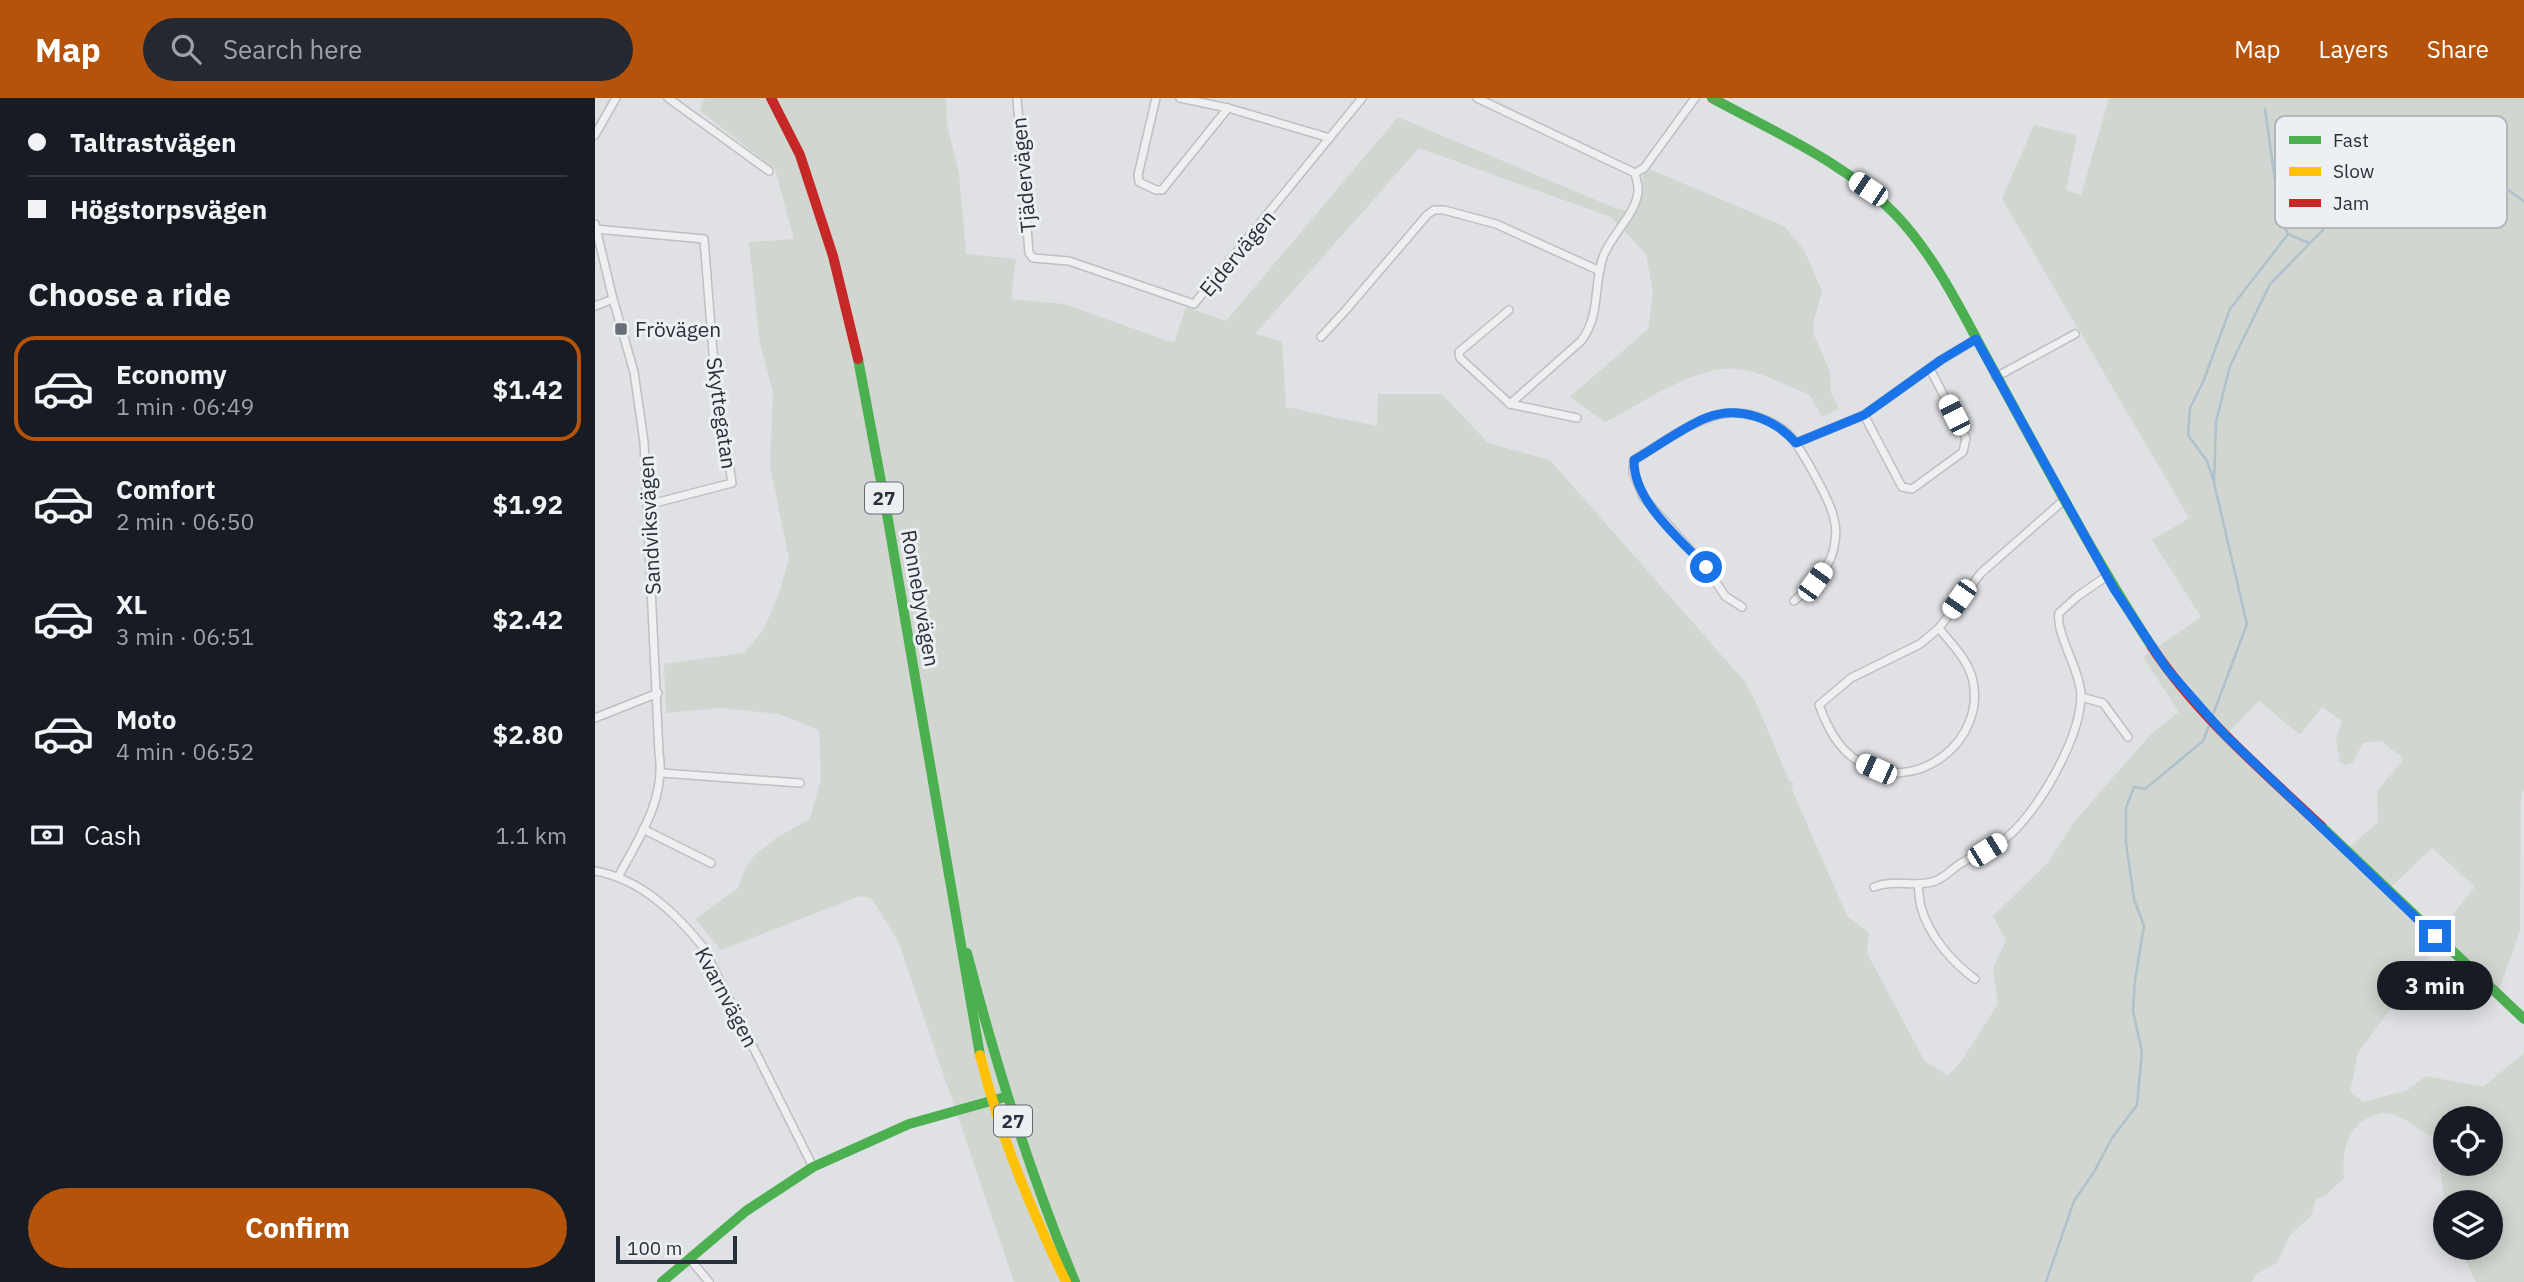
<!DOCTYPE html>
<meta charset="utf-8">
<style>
:root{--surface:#171b24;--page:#242831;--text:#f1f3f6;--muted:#9ea1a6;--line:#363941;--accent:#b45309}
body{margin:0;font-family:"IBM Plex Sans",sans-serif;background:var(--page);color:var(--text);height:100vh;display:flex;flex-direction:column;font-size:26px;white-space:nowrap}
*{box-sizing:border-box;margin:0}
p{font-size:23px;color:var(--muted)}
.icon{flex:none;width:38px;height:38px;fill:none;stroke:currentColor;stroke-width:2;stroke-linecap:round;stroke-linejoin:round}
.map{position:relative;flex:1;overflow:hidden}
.side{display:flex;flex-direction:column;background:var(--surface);width:595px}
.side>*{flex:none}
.hud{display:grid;align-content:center;height:154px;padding:0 28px;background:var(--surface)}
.fabs{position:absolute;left:1838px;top:1008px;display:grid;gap:14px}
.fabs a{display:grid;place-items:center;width:70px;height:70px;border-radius:50%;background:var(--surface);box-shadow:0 4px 18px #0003;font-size:35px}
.scale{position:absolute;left:21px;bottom:18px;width:121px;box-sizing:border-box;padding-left:7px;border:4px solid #28313b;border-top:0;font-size:19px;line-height:24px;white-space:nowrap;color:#28313b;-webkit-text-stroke:5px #ecf0f3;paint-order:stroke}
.end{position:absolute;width:32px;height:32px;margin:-16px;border:9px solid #1a73e8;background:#fff;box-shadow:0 0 0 4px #fff}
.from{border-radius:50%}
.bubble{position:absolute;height:49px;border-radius:24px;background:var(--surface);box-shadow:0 4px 18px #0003;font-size:23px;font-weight:700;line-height:49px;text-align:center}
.car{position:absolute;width:21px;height:42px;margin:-21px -10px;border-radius:9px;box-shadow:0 0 5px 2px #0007;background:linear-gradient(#fff 24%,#345 0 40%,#fff 0 76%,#345 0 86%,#fff 0)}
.hud b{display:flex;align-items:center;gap:24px;height:66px;font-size:26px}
.hud b+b{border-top:2px solid var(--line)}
.hud i{width:18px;height:18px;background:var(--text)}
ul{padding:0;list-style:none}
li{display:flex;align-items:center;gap:21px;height:105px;margin:0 14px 10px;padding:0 14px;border:4px solid transparent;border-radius:21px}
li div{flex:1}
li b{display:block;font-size:26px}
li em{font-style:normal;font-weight:700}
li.current{border-color:var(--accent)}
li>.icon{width:63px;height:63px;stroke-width:1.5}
h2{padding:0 28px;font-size:32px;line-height:84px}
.pay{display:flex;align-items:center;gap:18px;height:77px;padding:0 28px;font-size:26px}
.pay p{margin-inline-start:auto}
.cta{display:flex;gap:14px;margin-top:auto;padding:14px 28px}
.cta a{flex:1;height:80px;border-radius:42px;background:var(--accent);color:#fff;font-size:28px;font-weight:700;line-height:80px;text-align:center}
header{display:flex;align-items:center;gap:42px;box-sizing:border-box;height:98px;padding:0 35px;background:var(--accent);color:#fff}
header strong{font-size:33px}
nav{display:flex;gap:38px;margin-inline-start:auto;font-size:24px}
.search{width:490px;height:63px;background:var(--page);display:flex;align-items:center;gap:18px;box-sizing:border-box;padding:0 24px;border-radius:38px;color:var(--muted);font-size:26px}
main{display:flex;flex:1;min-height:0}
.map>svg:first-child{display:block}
</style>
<header>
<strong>Map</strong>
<div class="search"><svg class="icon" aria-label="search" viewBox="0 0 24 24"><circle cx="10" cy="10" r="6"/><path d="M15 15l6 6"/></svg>Search here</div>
<nav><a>Map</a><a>Layers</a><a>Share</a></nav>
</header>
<main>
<section class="side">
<div class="hud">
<b><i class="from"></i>Taltrastvägen</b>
<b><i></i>Högstorpsvägen</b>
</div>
<h2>Choose a ride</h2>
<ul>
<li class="current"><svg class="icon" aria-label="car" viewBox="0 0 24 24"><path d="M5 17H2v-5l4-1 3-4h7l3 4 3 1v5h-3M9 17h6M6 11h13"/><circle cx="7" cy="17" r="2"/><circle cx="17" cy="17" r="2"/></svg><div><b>Economy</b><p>1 min · 06:49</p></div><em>$1.42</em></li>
<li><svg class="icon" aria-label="car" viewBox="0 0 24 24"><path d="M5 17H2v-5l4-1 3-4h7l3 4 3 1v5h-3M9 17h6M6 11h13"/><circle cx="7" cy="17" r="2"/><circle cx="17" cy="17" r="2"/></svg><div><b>Comfort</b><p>2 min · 06:50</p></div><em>$1.92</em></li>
<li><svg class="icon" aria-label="car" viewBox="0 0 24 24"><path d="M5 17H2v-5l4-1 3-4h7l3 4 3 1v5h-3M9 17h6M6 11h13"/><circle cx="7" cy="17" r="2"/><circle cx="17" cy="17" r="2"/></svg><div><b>XL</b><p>3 min · 06:51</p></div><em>$2.42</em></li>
<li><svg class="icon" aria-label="car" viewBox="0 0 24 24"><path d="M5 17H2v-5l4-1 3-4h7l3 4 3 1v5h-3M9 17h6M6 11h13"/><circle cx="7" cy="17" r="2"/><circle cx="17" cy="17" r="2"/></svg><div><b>Moto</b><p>4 min · 06:52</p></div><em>$2.80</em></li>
</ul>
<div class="pay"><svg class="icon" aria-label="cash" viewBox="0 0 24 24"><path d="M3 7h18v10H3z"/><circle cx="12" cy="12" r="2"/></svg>Cash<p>1.1 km</p></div>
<div class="cta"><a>Confirm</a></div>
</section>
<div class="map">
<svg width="1929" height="1184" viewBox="0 0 1929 1184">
<rect width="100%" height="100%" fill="#dfe1e4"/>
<path fill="#d1d7d0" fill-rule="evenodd" d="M110 0H351L352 26 364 75 371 156 421 161 416 201 469 206 579 245 591 209 631 223 803 19 1020 110 1036 114 1046 93 1049 69 1189 128 1209 152 1227 193 1218 226 1219 237 1235 274 1236 294 1244 311 1227 319 1215 297C1193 288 1167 274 1144 271 1103 265 1046 306 1010 324L975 299 1053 231 1058 195 1051 156 1016 119 824 50 660 236 687 243 691 309 782 328 783 296H847L893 345 955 362 1151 585 1163 609 1194 683 1199 685 1196 689 1249 811 1252 818 1274 835 1272 855 1329 962 1353 978 1367 962 1403 906 1398 870 1411 843 1398 818 1454 763 1480 723 1556 636 1584 614 1548 559 1606 519 1557 442 1594 420 1407 101 1439 27 1482 37 1471 92 1486 97 1514 0H1929V691L1926 696 1925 833 1901 900 1860 862 1840 851 1763 955 1755 994 1768 1004 1813 992 1831 978 1888 989 1929 955V1184H1881L1865 1150H1895V1104H1850L1845 1071 1850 1065 1895 1066V1020H1850V1060L1843 1056 1850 1034 1845 1032 1835 1038C1824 1031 1805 1016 1791 1015 1786 1015 1780 1017 1775 1019 1751 1030 1747 1056 1749 1080L1730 1098 1721 1101 1716 1118 1695 1137 1682 1165 1661 1176 1657 1184H419L303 843 277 801 265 798 126 852 100 821 143 790 150 771 159 758 181 740 215 721 226 681 224 632 184 616 126 610 71 615 69 566 149 555 169 531 184 495 194 461 175 367 178 294 165 246 154 144 199 141 180 71 104 12ZM1664 603 1705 637 1727 609 1747 623 1741 642 1745 664 1751 667 1758 664 1768 645 1786 643 1809 661 1782 693 1783 724 1751 752 1631 637ZM1837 750 1880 789 1840 838 1793 792Z"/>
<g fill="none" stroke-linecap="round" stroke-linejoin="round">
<g stroke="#afc1cd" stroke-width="2.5">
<path d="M1670 11 1685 119 1693 136 1714 145"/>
<path d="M1618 381 1612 363 1593 337 1595 310 1608 284 1635 211 1693 136"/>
<path d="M1617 619 1652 526 1619 385 1621 324 1635 268 1675 186 1763 96 1787 58 1860 23 1882 71 1929 103"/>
<path d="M1451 1184 1479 1103 1499 1074 1517 1040 1542 1007 1547 954 1538 913 1540 882 1549 828 1539 801 1531 745V710L1539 689 1550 691 1608 643 1615 625"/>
</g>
<defs>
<g id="street">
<path d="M73 0 174 73"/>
<path d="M422 0 434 155 438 160 474 163 599 206 767 0"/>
<path d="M561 0 543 77 544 84 561 92H567L633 10"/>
<path d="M585 0 633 10 735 40"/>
<path d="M882 0 1040 75 1049 70 1100 0"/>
<path d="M0 37 21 0"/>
<path d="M0 126 18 201 39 274 49 344 64 655C71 701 44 740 23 779"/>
<path d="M0 131 109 141 119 267 137 385 52 407"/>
<path d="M0 208 18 201"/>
<path d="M914 212 864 254 865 260 915 306 986 243C1006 217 998 188 1008 159 1015 138 1044 113 1043 91 1043 86 1041 80 1040 75"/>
<path d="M726 239 750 213 832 117 839 112H849L901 126 1005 173"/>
<path d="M1401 279 1480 236"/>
<path d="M915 306 982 320"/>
<path d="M1269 317 1307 389 1317 391 1368 354 1371 340 1335 271"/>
<path d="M1201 345 1269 317 1346 262 1381 241"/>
<path d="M1147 509 1130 498 1111 469 1048 399 1038 374 1039 362C1066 346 1103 317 1135 315 1154 314 1175 321 1190 333 1203 343 1236 404 1239 421 1241 428 1241 437 1240 443 1238 469 1217 487 1199 503"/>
<path d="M1344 530C1356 546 1371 559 1377 579 1394 643 1319 700 1263 663 1242 650 1232 628 1224 607L1256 580 1325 546 1344 530 1386 475 1469 402"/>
<path d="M1486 599 1508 605 1533 639"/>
<path d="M0 620 63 595"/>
<path d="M67 675 205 685"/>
<path d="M48 731 116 765"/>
<path d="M0 773C45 781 80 814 108 849L218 1069"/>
<path d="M1323 786C1324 793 1324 801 1326 809 1334 838 1357 864 1380 881"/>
<path d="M1279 789C1298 781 1318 789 1337 784 1350 781 1357 770 1368 764 1382 756 1397 751 1410 741 1443 715 1486 639 1486 597 1485 571 1460 535 1464 515L1483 498 1512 478"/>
<path d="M95 1161 114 1184"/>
</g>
</defs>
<use href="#street" stroke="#bdbfc2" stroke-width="10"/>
<use href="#street" stroke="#eeeff0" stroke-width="7"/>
<g stroke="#4caf50" stroke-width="10">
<path d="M1117 0C1179 34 1250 64 1300 116 1343 161 1369 219 1399 273 1450 366 1499 460 1557 549"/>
<path d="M263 261 291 410 385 957"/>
<path d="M1726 728 1929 921"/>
<path d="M372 855C401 967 435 1077 480 1184"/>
<path d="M67 1184 151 1113 218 1069 314 1026 410 999"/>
</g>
<path stroke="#ffc107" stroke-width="10" d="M385 957C405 1038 435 1109 471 1184"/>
<g stroke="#c62828" stroke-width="10">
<path d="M176 0 205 57 238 158 263 261"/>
<path d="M1557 549C1602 617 1667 672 1726 728"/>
</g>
</g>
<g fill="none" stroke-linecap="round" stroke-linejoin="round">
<path stroke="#1a73e8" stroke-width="9" d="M1111 469C1085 441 1038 403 1039 362 1060 350 1090 328 1111 320 1143 307 1179 320 1201 345L1269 317 1346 262 1381 241 1519 491 1572 571 1630 637 1840 838"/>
</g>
<rect fill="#686f76" stroke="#ecf0f3" stroke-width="2.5" x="19" y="224" width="14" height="14" rx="3.5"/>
<g text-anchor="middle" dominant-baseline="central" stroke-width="6" stroke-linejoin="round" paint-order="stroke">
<g fill="#ecf0f3" stroke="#636a72" stroke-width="2">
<rect x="270" y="384.5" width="38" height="31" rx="5"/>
<rect x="399" y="1007.5" width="38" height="31" rx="5"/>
</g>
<g font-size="19" font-weight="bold" fill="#28313b">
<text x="289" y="400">27</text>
<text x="418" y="1023">27</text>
</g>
<g font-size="21" fill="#28313b" stroke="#ecf0f3">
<text transform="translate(428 77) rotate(-95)">Tjädervägen</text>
<text transform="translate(642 155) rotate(-50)">Ejdervägen</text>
<text transform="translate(127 315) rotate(82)">Skyttegatan</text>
<text transform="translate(54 427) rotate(-93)">Sandviksvägen</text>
<text transform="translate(326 500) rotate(80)">Ronnebyvägen</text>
<text transform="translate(132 899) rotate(62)">Kvarnvägen</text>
</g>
<g font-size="21" fill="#28313b" stroke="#ecf0f3" text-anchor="start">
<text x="40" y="231">Frövägen</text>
</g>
</g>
<rect x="1680" y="18" width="232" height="112" rx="10" fill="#ecf0f3" stroke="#b1b7bc" stroke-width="2"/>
<rect x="1694" y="38" width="32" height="8" fill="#4caf50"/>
<rect x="1694" y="69" width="32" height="9" fill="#ffc107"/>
<rect x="1694" y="101" width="32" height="8" fill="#c62828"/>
<g font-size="19" fill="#28313b">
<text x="1738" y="49">Fast</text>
<text x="1738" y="80">Slow</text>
<text x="1738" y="112">Jam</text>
</g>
</svg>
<div class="fabs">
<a><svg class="icon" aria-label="locate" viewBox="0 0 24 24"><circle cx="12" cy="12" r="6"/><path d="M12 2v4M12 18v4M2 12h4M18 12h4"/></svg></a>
<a><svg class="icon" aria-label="layers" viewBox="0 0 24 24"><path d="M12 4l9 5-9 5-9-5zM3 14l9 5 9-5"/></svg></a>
</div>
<div class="scale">100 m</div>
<i class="end from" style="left:1111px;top:469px"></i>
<i class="end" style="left:1840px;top:838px"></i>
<div class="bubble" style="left:1782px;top:863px;width:116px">3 min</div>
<i class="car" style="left:1273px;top:91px;rotate:304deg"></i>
<i class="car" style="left:1359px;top:317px;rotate:333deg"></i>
<i class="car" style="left:1220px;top:484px;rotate:36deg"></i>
<i class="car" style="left:1364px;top:501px;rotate:215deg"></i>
<i class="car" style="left:1281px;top:671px;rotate:294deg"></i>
<i class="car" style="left:1392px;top:752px;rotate:58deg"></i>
</div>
</main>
